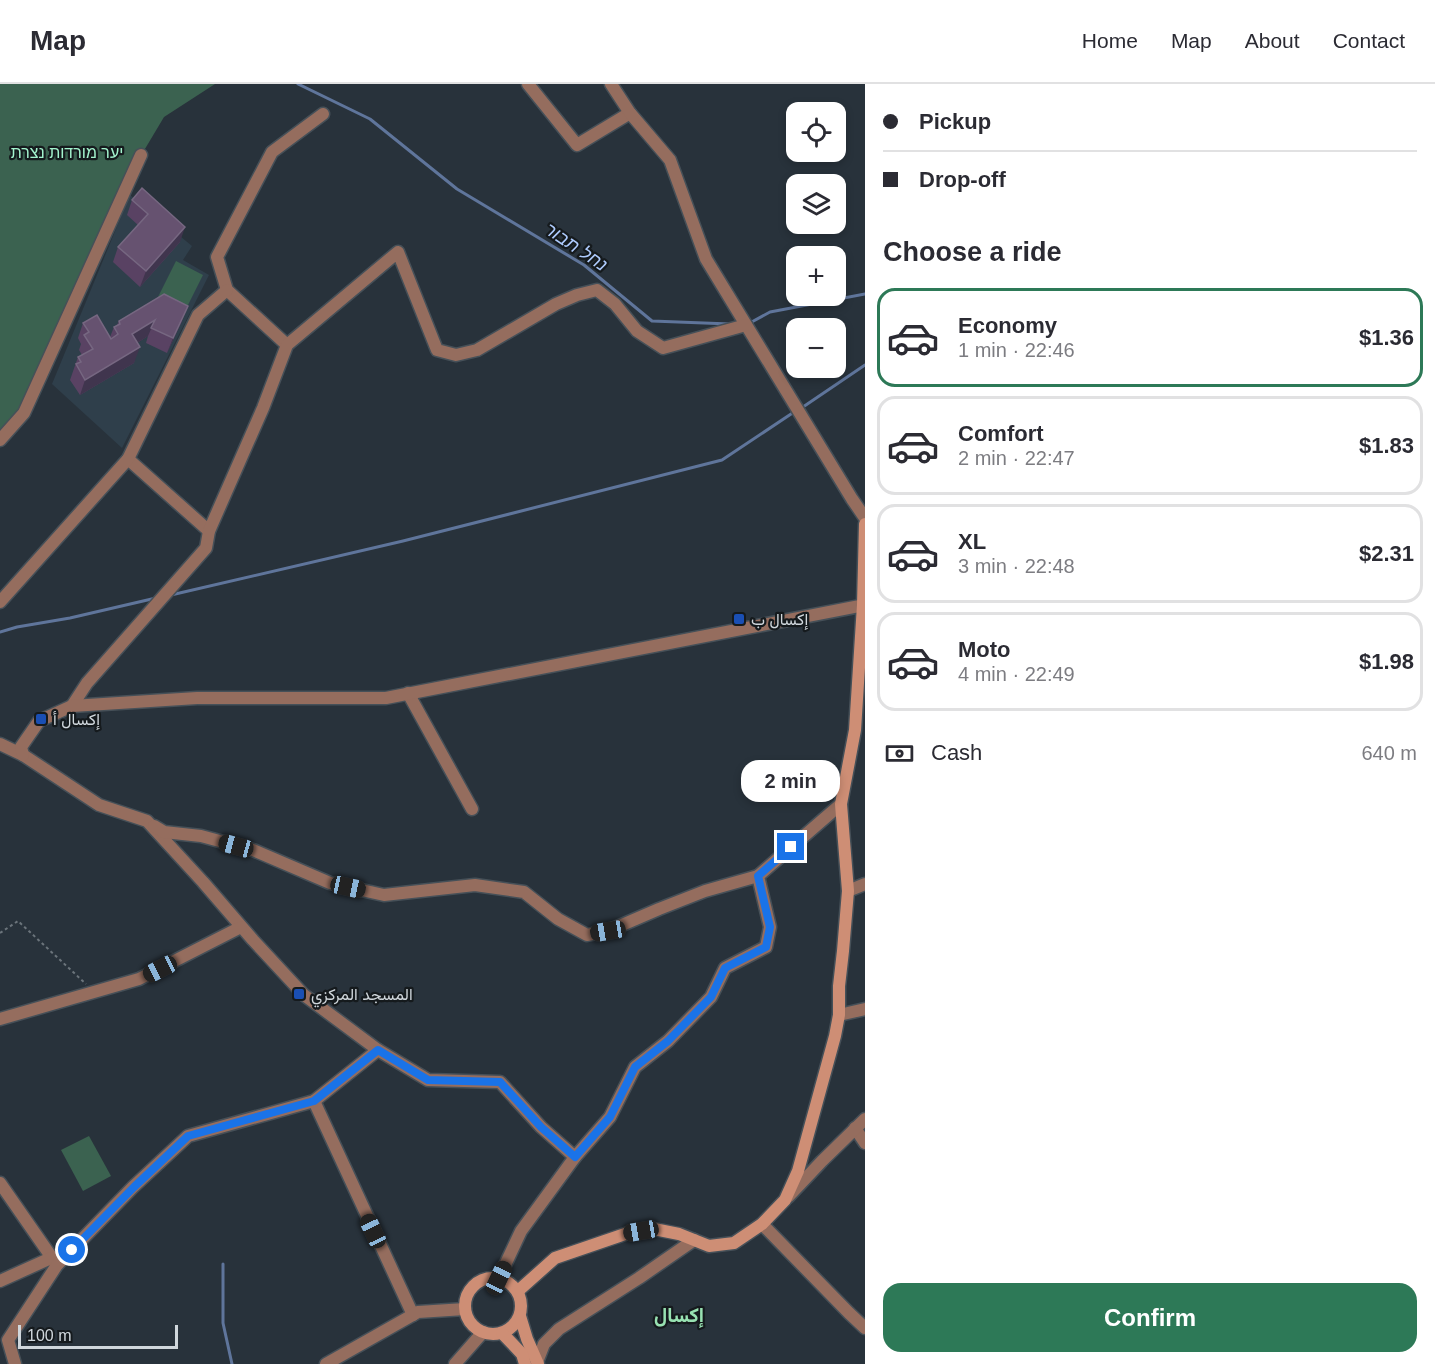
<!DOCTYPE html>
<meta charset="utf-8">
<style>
:root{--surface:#fff;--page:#f2f2f3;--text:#2b2b33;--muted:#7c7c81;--line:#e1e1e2;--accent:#2d7957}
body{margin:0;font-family:Helvetica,Vazirmatn,"Noto Sans Hebrew",sans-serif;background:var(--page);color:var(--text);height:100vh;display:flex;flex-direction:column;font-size:22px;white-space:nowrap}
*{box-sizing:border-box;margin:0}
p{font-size:20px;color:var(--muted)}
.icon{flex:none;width:33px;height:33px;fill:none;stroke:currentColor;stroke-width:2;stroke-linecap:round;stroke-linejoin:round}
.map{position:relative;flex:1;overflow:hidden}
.details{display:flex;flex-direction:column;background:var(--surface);width:570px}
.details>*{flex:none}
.guide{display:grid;align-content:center;height:132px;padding:0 18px;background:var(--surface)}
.tools{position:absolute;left:786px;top:18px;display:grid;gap:12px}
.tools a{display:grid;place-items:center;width:60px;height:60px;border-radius:12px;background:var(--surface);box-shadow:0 3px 9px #0003;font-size:30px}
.scale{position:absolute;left:18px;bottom:15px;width:160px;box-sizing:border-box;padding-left:6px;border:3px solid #d0d7dc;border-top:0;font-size:16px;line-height:21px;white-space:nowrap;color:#d0d7dc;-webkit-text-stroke:4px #151a1d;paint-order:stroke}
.end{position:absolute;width:27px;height:27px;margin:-14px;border:8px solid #1a73e8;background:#fff;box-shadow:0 0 0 3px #fff}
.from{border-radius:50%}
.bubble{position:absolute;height:42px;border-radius:18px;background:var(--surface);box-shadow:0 3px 9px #0003;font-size:20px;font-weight:800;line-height:42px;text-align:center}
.car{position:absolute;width:18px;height:36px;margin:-18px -9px;border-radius:8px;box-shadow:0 0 4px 2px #0007;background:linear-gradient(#222 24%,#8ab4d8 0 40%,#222 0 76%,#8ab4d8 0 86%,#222 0)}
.guide b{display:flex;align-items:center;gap:21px;height:57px;font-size:22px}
.guide b+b{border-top:2px solid var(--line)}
.guide i{width:15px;height:15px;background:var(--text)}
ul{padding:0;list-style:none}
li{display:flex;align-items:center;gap:18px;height:99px;margin:0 12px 9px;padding:0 6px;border:3px solid var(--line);border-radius:18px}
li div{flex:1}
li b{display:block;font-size:22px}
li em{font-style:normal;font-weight:800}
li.active{border-color:var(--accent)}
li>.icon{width:54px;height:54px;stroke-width:1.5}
h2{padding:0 18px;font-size:27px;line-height:72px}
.pay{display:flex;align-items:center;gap:15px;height:66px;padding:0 18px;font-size:22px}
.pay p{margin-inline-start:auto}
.primary-button{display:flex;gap:12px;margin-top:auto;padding:12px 18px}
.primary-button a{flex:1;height:69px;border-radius:18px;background:var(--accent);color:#fff;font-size:24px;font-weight:800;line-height:69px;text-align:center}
header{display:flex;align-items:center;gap:36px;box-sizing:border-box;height:84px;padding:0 30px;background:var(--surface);border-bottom:2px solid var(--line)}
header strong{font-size:28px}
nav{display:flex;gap:33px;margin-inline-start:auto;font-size:21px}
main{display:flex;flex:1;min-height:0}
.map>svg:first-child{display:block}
</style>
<header>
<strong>Map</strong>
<nav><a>Home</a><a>Map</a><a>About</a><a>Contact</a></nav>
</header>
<main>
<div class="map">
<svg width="865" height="1280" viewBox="0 0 865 1280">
<rect width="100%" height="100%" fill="#28323b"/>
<path fill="#2f3f4b" d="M130 111 192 162 183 176 209 191 122 364 52 300Z"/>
<g fill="#3b6250">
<path d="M0 0H215L164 33 133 85 37 306 0 355Z"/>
<path d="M176 177 203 191 182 233 155 219Z"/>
<path d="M89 1052 111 1092 83 1107 61 1066Z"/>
</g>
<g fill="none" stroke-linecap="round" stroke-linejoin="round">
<g stroke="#5f759b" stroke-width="3">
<path d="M298 0 370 35 457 105 584 181 652 237 730 240"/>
<path d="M748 240 770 228 865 210"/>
<path d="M800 325 865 281"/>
<path d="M171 511 403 457 722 376 794 328"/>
<path d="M0 548 17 543 70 534 156 514"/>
<path d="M223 1180V1239L232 1280"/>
</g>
<defs>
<g id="street">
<path d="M528 0 577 61 630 29"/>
<path d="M611 0 630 29 670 76 706 175 852 415 865 434"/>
<path d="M287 261 227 206 217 173 272 68 323 30"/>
<path d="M0 356 24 329 141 71"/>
<path d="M128 375 209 447"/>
<path d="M0 518 128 375 198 231 227 206"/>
<path d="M408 609 472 725"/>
<path d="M72 622 87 599 206 464 209 447 263 324 287 261 398 168 437 266 456 271 477 266 556 220 577 211 597 206 615 220 637 247 663 264 746 241"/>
<path d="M0 660 23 671 99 721 147 737 203 798 253 856 304 911 378 966 428 996 500 998 541 1043 575 1073"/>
<path d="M23 671 21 663 39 637 72 622 197 614H386L865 521"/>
<path d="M154 742 164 748 201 752 253 766 330 799 384 811 475 801 524 808 558 835 587 851 608 847 659 825 705 807 758 792"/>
<path d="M848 807 865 800"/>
<path d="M839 931 865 925"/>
<path d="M0 935 139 895 241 843"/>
<path d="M314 1017 413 1231"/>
<path d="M855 1044 865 1059"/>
<path d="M0 1099 57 1181"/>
<path d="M788 1113 822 1077 865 1035"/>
<path d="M762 1140 849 1229 865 1244"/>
<path d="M499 1194 521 1147 575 1073 610 1033 635 983 668 957 711 913 725 884 766 863 770 843 758 792 841 720"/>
<path d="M0 1197 51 1174"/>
<path d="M537 1278 544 1260 559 1245 639 1194 694 1156"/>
<path d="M15 1280 8 1256 57 1181 133 1103 188 1052 314 1017 378 966"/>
<path d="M326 1280 418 1228 465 1225"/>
<path d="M455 1280 483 1248"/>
</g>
<g id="secondary">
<circle cx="493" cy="1222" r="28"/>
<path d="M518 1207 555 1174 628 1149 654 1145 679 1150 709 1162 734 1159 762 1140 785 1116 798 1087 835 952 839 931V902L843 867 848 807 841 720 855 646 863 521 865 440"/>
<path d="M520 1232 527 1255 538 1280"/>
<path d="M502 1249 522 1270 525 1280"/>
</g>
</defs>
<use href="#street" stroke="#465058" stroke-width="15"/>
<use href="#secondary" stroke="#465058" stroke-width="15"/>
<path stroke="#6b747b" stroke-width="2" stroke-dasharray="3 3" stroke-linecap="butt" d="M0 849 18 837 86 900"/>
<use href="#street" stroke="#956d5e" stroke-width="12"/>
<use href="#secondary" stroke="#ce8e75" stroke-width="12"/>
</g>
<g fill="#594263">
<path d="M132 116 180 158 140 203 113 178 118 163 138 141 127 131Z"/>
<path d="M119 237H182L167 269 146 259 148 252 137 259 134 279 80 311 70 296 78 273 82 271 79 266 81 260 78 254 83 239 110 253 114 243 117 241Z"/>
</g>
<g fill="#40354e">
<path d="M185 143 180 158 140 203 146 187Z"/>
<path d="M188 222 182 237 167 269 173 254Z"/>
<path d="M155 236 148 252 126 266 132 250Z"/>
<path d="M140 263 134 279 80 311 85 296Z"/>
</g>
<g fill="#665270" stroke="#766781" stroke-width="1.5">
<path d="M142 104 185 143 146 187 118 163 148 130 132 116Z"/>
<path d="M164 210 188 222 173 254 151 244 155 236 132 250 140 263 85 296 76 280 81 278 78 273 93 265 84 251 89 248 83 239 97 231 111 255 118 250 114 243 120 240 119 237Z"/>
</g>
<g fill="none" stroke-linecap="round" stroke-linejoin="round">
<path stroke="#1a73e8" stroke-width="8" d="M72 1166 134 1103 188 1052 314 1017 378 966 428 996 500 998 541 1043 575 1073 610 1033 635 983 668 957 711 913 725 884 766 863 770 843 758 792 791 763"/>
</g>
<g fill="#1a4fb4" stroke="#151a1d" stroke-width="2">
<rect x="733" y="529" width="12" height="12" rx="3"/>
<rect x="35" y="629" width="12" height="12" rx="3"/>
<rect x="293" y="904" width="12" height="12" rx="3"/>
</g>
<g text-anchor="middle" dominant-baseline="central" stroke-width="4.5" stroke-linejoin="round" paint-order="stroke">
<g font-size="16" fill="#a3f4ce" stroke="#151a1d">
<text x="67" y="68">יער מורדות נצרת</text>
</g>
<g font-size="16" fill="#d0d7dc" stroke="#151a1d" text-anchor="start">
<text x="751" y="535">إكسال ب</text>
<text x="53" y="635">إكسال أ</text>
<text x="311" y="910">المسجد المركزي</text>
</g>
<g font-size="18" font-style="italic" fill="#aecbfd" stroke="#151a1d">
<text transform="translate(576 163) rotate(34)">נחל תבור</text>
</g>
<g font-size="20" font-weight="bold" fill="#98e2b2" stroke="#151a1d">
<text x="679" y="1231">إكسال</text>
</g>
</g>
</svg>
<div class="tools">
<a><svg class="icon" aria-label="locate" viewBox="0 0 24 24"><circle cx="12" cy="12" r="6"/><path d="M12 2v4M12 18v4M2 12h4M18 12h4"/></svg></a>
<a><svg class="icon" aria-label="layers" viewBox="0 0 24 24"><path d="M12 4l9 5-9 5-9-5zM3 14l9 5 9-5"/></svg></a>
<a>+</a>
<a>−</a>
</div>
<div class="scale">100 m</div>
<i class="end from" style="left:72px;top:1166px"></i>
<i class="end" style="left:791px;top:763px"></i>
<div class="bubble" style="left:741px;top:676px;width:99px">2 min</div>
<i class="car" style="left:236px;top:762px;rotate:285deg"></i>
<i class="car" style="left:348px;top:803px;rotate:102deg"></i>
<i class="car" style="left:608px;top:847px;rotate:261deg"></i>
<i class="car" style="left:160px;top:885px;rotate:243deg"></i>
<i class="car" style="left:373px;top:1147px;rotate:335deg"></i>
<i class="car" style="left:641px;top:1147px;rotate:260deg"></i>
<i class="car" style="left:499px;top:1194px;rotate:25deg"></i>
</div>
<section class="details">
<div class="guide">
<b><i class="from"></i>Pickup</b>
<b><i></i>Drop-off</b>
</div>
<h2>Choose a ride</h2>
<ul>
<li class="active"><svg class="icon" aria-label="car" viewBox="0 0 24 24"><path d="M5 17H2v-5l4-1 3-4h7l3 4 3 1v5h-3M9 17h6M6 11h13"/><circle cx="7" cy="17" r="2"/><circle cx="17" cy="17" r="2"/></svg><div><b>Economy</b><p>1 min · 22:46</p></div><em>$1.36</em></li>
<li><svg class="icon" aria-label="car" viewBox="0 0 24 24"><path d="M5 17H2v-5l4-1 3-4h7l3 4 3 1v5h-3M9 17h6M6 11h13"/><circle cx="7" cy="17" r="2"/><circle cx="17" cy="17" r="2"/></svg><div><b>Comfort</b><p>2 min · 22:47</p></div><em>$1.83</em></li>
<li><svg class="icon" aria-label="car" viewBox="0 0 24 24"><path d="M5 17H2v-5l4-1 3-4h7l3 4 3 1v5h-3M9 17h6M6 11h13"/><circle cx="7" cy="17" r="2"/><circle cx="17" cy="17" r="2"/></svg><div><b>XL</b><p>3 min · 22:48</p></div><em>$2.31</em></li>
<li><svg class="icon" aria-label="car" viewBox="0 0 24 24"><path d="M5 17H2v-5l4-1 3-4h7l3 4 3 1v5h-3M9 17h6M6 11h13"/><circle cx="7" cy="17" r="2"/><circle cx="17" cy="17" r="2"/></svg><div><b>Moto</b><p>4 min · 22:49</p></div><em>$1.98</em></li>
</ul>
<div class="pay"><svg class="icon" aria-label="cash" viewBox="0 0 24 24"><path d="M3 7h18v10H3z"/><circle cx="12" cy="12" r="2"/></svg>Cash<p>640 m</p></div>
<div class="primary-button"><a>Confirm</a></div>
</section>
</main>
